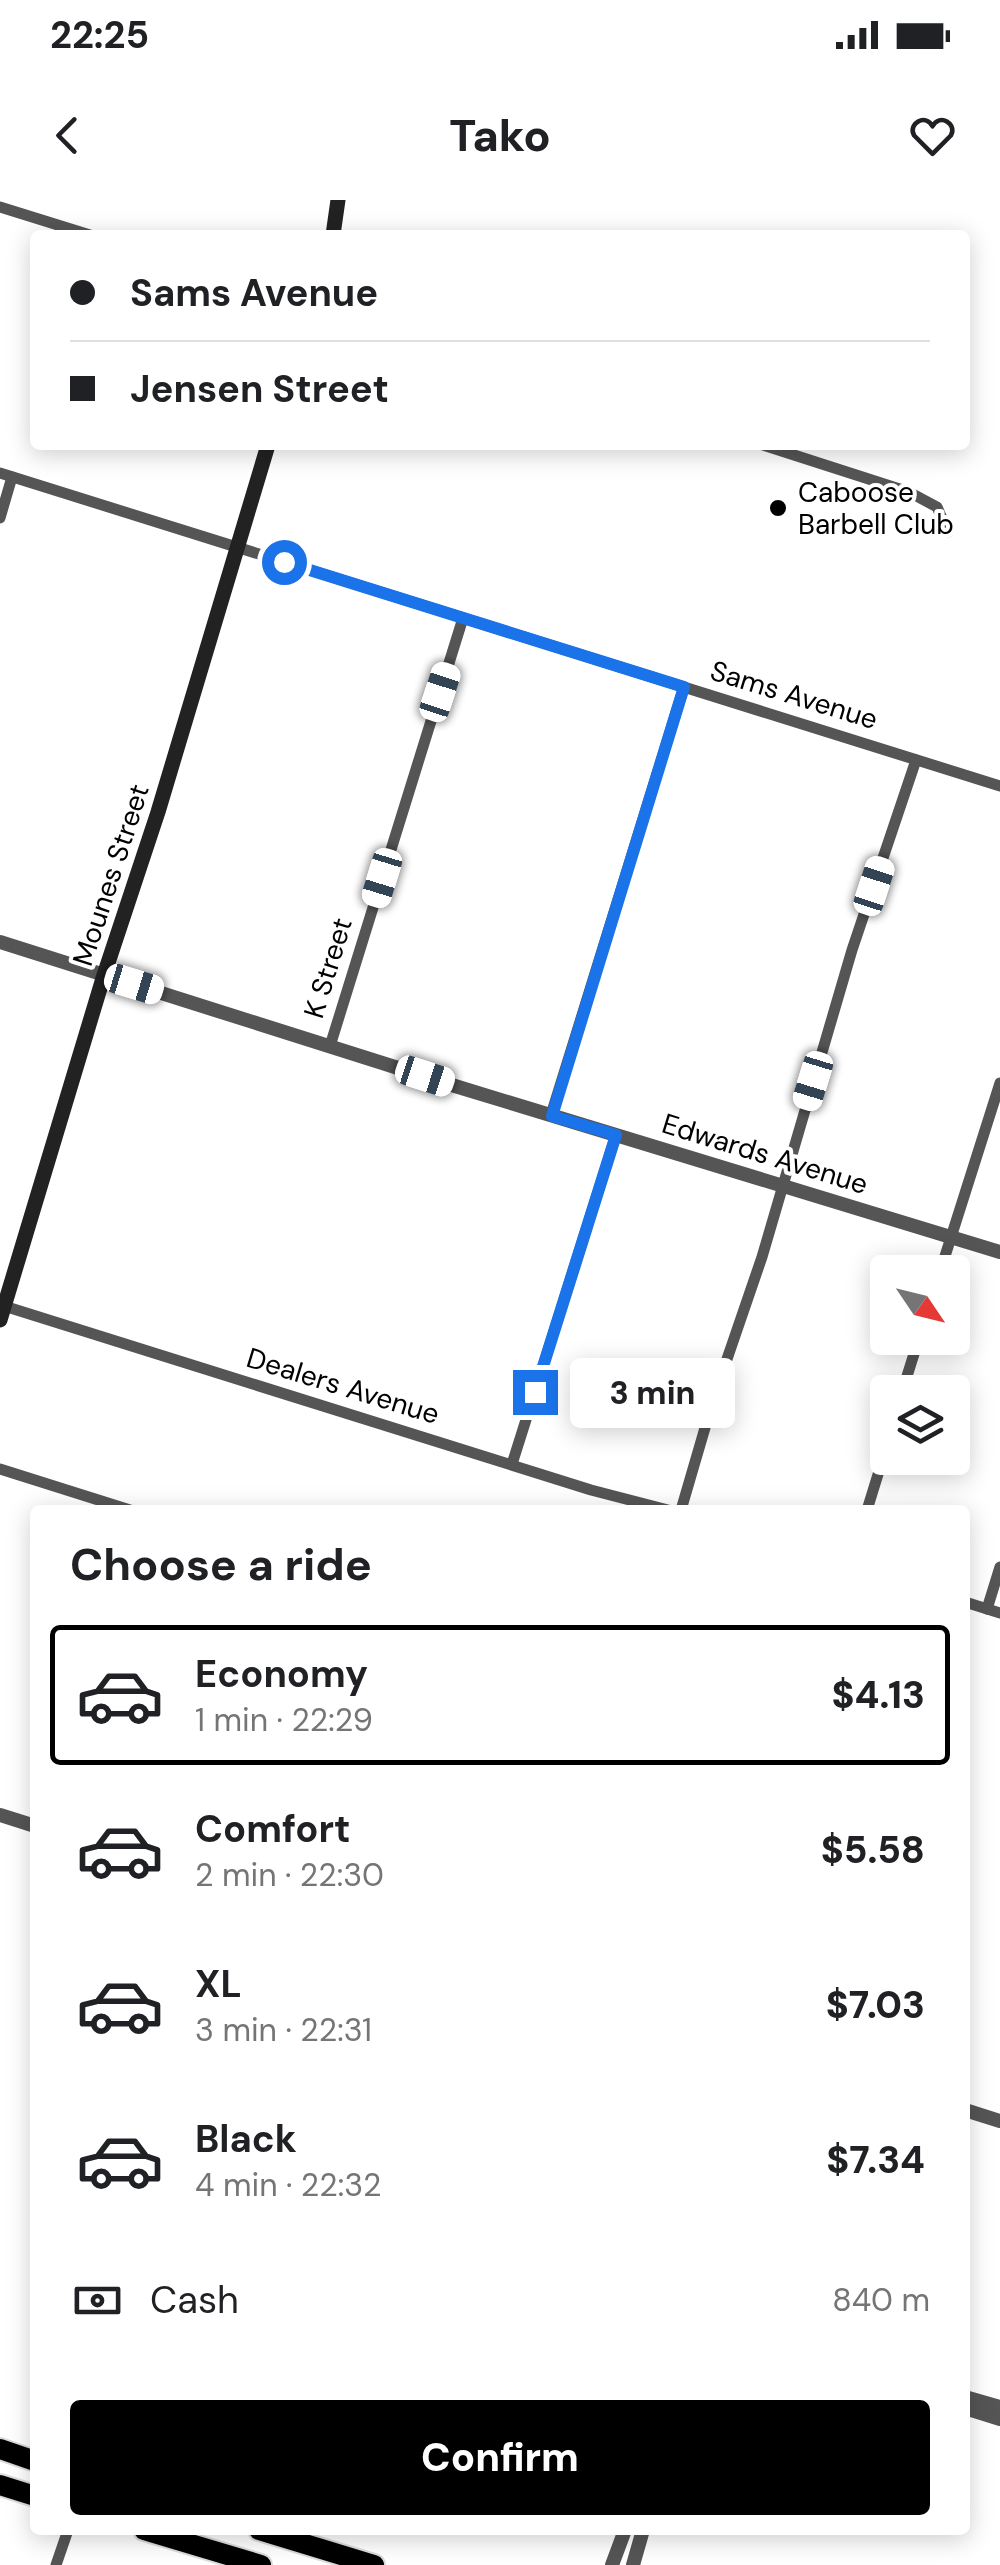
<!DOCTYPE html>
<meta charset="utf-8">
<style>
:root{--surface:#fff;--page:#f2f2f2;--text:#202124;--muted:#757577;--line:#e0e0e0;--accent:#000}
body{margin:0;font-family:"DM Sans",sans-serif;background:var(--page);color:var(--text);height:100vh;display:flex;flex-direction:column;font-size:38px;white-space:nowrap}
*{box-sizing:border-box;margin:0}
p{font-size:32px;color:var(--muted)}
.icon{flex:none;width:55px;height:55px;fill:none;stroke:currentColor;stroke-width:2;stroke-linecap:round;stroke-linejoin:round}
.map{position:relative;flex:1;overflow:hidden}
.drawer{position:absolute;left:30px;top:1305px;width:940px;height:1030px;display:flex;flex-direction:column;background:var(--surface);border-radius:10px;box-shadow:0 5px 25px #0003}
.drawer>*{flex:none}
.top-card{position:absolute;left:30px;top:30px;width:940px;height:220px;border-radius:10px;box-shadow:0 5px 25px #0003;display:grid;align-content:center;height:220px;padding:0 40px;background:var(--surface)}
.needle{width:65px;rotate:125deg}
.fabs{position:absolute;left:870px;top:1055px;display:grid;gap:20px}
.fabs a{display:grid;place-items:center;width:100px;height:100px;border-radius:10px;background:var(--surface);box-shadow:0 5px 25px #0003;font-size:50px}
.end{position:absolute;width:45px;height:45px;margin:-22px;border:12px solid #1a73e8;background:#fff;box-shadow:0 0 0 5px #fff}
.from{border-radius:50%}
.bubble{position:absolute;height:70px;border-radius:10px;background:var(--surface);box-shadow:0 5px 25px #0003;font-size:32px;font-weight:800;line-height:70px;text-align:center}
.car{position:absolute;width:30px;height:60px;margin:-30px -15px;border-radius:12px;box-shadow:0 0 8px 2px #0007;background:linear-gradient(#fff 24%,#345 0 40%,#fff 0 76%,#345 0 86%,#fff 0)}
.top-card b{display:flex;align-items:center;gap:35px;height:95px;font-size:38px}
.top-card b+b{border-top:2px solid var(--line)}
.top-card i{width:25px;height:25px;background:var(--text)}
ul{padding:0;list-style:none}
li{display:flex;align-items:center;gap:30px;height:140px;margin:0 20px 15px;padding:0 20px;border:5px solid transparent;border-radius:10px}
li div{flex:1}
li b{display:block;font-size:38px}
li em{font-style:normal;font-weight:800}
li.on{border-color:var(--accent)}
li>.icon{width:90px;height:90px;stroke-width:1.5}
h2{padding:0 40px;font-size:45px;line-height:120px}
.pay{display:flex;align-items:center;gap:25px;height:110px;padding:0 40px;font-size:38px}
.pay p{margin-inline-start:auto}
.button{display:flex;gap:20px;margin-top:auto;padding:20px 40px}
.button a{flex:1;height:115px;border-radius:10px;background:var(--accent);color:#fff;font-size:40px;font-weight:800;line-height:115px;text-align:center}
.status{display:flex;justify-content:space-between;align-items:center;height:70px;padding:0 50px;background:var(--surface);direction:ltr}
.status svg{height:28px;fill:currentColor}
header{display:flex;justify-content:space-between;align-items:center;height:130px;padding:0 40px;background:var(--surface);font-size:45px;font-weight:800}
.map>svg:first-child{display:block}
</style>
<div class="status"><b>22:25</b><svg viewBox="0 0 49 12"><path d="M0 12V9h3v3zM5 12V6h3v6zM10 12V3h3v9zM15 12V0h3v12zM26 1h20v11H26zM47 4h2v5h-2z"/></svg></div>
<header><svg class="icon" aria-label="back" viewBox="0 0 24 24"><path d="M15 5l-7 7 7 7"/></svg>Tako<svg class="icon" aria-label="heart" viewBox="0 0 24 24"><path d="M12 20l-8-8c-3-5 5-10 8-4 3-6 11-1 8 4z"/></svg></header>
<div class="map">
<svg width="1000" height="2365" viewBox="0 0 1000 2365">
<rect width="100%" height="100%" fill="#fff"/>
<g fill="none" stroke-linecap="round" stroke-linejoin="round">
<defs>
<g id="trunk">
<path d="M0 2249 35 2261"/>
<path d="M0 2285 35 2296"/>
<path d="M144 2330 261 2365"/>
<path d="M259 2330 374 2365"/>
</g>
</defs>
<use href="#trunk" stroke="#dbdbdb" stroke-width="24"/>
<g stroke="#555" stroke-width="11">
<path d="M0 7 90 35"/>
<path d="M763 245 909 292 937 307 948 332"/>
<path d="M0 273 1000 586"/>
<path d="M0 318 12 277"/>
<path d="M330 846 463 418"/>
<path d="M551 915 684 487"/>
<path d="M940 1072 1000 883"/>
<path d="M4 1106 591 1290 668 1310"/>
<path d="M902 1192 919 1138"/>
<path d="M512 1264 616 935"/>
<path d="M0 1269 130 1310"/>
<path d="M681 1310 714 1197 762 1057 852 750 916 560"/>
<path d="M867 1310 888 1242"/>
<path d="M965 1402 1000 1413"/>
<path d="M987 1409 1000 1367"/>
<path d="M56 2365 68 2330"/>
</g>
<g stroke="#555" stroke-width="14">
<path d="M0 742 455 886 1000 1052"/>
<path d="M0 1615 35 1626"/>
<path d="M965 1910 1000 1921"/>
<path d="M965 2197 1000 2207"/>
<path d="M965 2208 1000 2219"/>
<path d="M612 2365 625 2330"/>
<path d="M633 2365 643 2330"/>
</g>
<g stroke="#222" stroke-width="15">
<path d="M333 35 338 0"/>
<path d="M0 1120 104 775 158 612 268 245"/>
</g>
<use href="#trunk" stroke="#000" stroke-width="20"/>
</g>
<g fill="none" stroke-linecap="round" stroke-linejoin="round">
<path stroke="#1a73e8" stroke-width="12" d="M284 362 684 487 552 916 616 935 535 1192"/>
</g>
<circle fill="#000" stroke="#fff" stroke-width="4" cx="778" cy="308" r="10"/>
<g text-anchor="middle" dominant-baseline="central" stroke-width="8" stroke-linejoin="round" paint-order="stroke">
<g font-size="28" fill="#000" stroke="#fff" text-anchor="start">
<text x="798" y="292">Caboose<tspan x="798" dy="32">Barbell Club</tspan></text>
</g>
<g font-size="28" fill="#000" stroke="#fff">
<text transform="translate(794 495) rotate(17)">Sams Avenue</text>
<text transform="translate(111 675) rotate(-72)">Mounes Street</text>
<text transform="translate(328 768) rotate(-73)">K Street</text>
<text transform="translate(765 954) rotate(17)">Edwards Avenue</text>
<text transform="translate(343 1186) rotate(17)">Dealers Avenue</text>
</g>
</g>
</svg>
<div class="fabs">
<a><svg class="needle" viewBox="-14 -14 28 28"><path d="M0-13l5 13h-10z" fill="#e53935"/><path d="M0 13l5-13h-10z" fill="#757577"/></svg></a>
<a><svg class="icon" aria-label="layers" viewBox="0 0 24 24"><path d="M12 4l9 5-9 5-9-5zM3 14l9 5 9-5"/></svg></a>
</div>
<i class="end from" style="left:284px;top:362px"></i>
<i class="end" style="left:535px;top:1192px"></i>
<div class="bubble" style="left:570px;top:1158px;width:165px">3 min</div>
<i class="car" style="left:440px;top:492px;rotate:18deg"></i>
<i class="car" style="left:382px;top:678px;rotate:197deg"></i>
<i class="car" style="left:874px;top:686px;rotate:18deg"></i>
<i class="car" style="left:134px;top:784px;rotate:107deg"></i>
<i class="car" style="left:425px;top:876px;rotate:108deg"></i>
<i class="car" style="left:813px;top:881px;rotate:197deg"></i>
<div class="top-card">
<b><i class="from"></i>Sams Avenue</b>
<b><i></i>Jensen Street</b>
</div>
<section class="drawer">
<h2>Choose a ride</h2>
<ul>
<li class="on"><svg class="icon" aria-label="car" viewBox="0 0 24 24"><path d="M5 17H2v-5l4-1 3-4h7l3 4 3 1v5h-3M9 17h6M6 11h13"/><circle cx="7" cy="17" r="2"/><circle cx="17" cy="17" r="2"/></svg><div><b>Economy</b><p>1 min · 22:29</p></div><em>$4.13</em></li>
<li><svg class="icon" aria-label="car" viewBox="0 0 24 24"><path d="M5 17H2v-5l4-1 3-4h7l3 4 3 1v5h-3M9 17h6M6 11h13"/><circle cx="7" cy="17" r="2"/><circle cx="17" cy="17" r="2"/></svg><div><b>Comfort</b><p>2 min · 22:30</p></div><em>$5.58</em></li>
<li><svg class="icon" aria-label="car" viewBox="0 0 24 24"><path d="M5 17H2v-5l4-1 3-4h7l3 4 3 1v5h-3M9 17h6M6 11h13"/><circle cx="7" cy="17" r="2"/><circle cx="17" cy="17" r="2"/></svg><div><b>XL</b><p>3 min · 22:31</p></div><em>$7.03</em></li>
<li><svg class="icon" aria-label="car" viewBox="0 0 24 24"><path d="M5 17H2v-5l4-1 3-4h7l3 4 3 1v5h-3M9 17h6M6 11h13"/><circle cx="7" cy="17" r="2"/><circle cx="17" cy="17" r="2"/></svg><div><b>Black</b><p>4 min · 22:32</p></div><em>$7.34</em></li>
</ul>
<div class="pay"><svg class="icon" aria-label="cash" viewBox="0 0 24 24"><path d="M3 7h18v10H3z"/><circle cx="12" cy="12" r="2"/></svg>Cash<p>840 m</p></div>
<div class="button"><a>Confirm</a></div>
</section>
</div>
